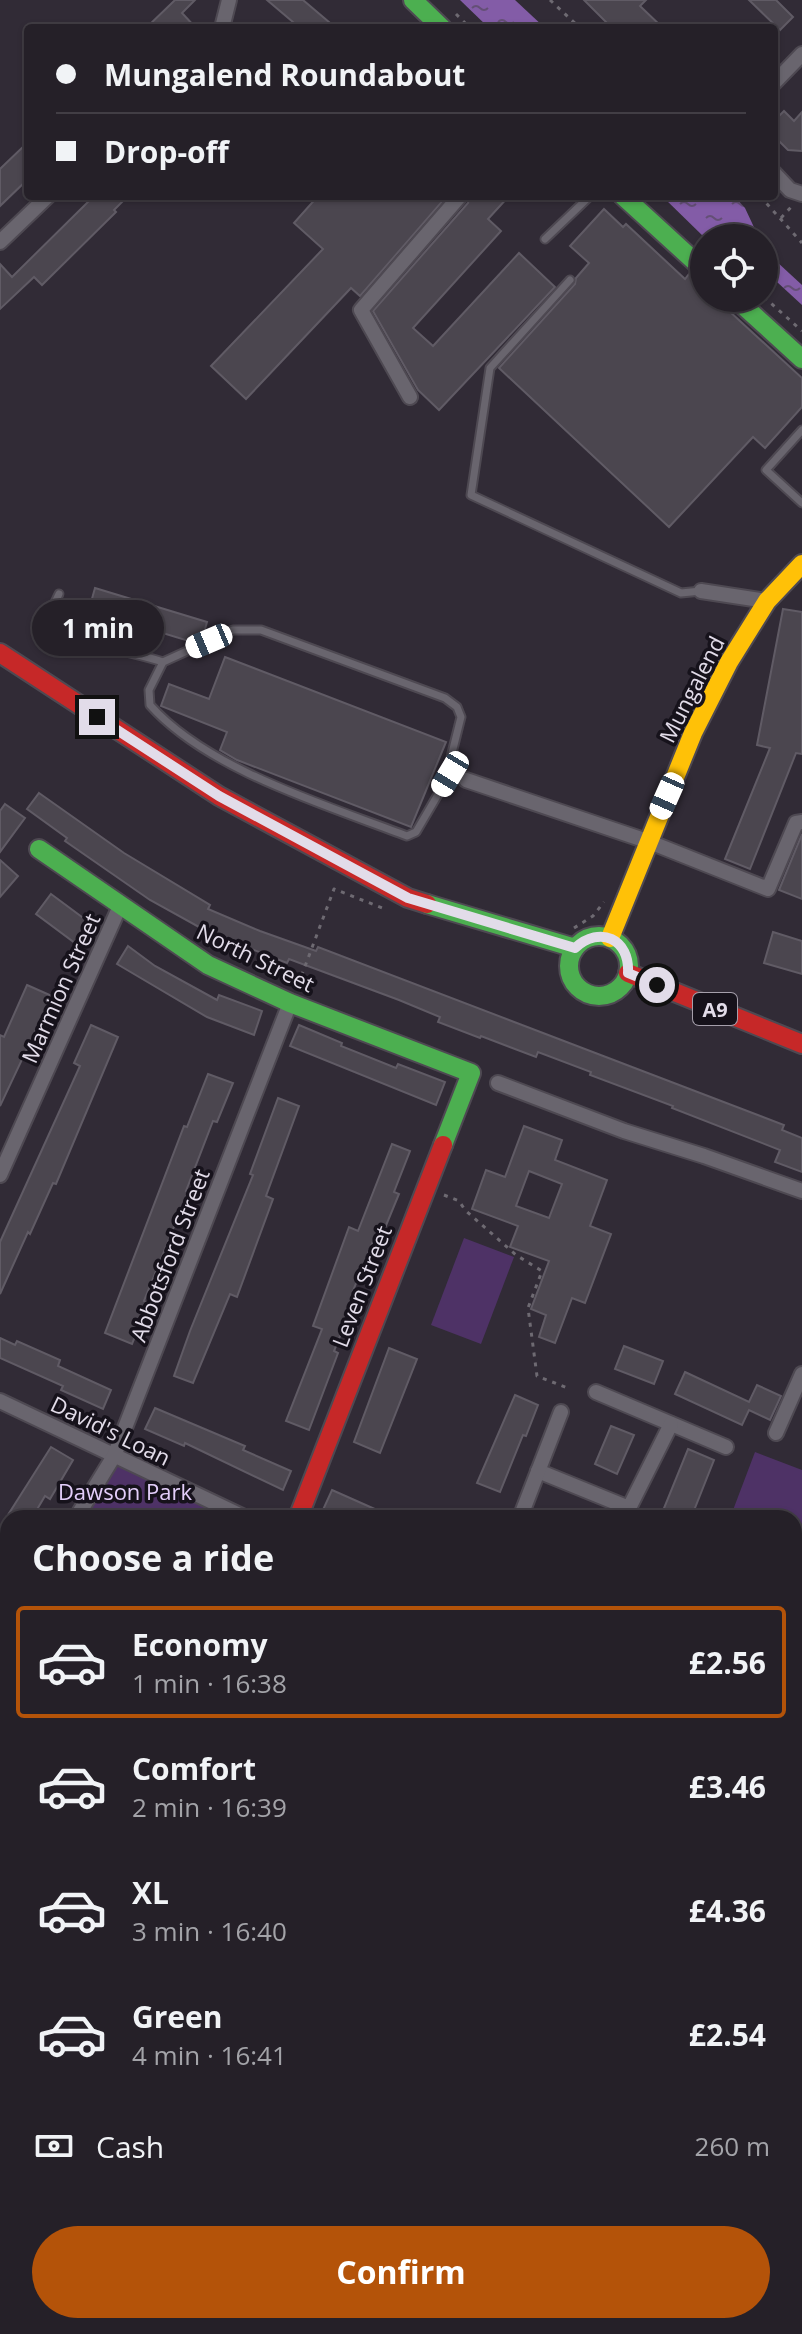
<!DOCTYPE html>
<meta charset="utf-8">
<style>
:root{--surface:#252028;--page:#312d34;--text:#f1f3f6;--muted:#a3a3a8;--line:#423e45;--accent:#b45309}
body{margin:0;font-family:"Open Sans",sans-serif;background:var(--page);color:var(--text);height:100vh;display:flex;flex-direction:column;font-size:30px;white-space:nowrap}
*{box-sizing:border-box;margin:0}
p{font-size:26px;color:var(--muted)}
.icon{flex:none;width:44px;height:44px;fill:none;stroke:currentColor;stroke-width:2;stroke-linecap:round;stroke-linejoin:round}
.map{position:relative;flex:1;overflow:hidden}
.panel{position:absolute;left:0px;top:1510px;width:802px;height:824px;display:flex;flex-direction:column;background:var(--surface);border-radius:24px 24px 0 0;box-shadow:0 2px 6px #0004,0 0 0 2px var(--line)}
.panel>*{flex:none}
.hud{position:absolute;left:24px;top:24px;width:754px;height:176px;border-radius:8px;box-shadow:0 2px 6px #0004,0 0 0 2px var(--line);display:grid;align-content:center;height:176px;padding:0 32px;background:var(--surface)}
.fabs{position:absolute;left:690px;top:224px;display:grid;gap:16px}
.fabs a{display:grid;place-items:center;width:88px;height:88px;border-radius:50%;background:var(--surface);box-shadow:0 2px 6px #0004,0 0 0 2px var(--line);font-size:40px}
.end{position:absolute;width:36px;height:36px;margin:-18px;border:10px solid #e2dce9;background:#111;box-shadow:0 0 0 4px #111}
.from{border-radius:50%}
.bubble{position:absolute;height:56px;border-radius:28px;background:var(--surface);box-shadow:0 2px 6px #0004,0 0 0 2px var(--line);font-size:26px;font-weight:700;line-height:56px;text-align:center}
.car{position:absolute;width:24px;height:48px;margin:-24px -12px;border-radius:10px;box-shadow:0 0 6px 2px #0007;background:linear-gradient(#fff 24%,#345 0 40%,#fff 0 76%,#345 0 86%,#fff 0)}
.hud b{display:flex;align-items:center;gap:28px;height:76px;font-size:30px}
.hud b+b{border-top:2px solid var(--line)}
.hud i{width:20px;height:20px;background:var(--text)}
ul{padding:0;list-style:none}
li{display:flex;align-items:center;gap:24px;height:112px;margin:0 16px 12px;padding:0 16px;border:4px solid transparent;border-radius:8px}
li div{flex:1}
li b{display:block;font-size:30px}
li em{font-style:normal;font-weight:700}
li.active{border-color:var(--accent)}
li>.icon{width:72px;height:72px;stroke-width:1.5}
h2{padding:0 32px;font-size:36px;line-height:96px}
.pay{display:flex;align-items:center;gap:20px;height:88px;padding:0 32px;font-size:30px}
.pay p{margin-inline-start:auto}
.cta{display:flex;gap:16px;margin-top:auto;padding:16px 32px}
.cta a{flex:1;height:92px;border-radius:48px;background:var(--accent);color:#fff;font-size:32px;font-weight:700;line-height:92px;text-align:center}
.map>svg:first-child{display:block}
</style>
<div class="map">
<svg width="802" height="2334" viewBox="0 0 802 2334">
<defs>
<pattern id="water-ripples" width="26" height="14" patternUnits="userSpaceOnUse" patternTransform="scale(2)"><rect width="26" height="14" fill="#835ca7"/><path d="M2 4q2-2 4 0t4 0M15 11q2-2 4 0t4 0" fill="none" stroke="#644f76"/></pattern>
</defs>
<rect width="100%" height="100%" fill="#312b36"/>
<g fill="#4e3266">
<path d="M464 1238 514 1257 481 1344 431 1325Z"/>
<path d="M755 1452 802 1470V1571L794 1568V1518H730Z"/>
<path d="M114 1456 246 1518H77Z"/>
<path d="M8 1630V2217L0 2227V1643Z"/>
</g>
<g fill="url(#water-ripples)">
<path d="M460 0H515L545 28H489Z"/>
<path d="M662 196H734L745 208 759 238H705Z"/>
<path d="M764 250 802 285V305L764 270Z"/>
</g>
<g fill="#4b464f" stroke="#605b65" stroke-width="2" fill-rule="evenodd">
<path d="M175 0H195L182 13 196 28H146Z"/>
<path d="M267 0H303L336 28H300Z"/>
<path d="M584 0H646L640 6 663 28H612Z"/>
<path d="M749 0H776L793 17 780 30Z"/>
<path d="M784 111 794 121 802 112V151L788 150 774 136V121Z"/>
<path d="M28 142V179L0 206V169Z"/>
<path d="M94 196H128L114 210 116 212 42 285 34 277 0 309V264L12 277Z"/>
<path d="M318 196H447L360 296 351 288 246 399 211 366 323 249 294 223Z"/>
<path d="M470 196H509L488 219 501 231 413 328 433 346 519 253 555 287 439 410 418 390 373 311 468 203Z"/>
<path d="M604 209 623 227 626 224 685 279 689 274 704 288V298H715L802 378V407L765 448 753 437 669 527 499 368 575 284 576 278 589 263 570 246Z"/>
<path d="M95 588 207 622 203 637 192 642 143 627 140 637 86 620Z"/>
<path d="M783 609 802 612V754L796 753 750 869 725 859 770 748 757 745Z"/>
<path d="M225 657 446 742 411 827 237 760 220 750 227 732 161 706 169 684 209 699Z"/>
<path d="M39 793 124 853 210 905 208 909 260 931 316 951 318 947 784 1125 782 1130 802 1138V1172L775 1162 780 1150 672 1108 673 1106 590 1075 591 1072 538 1052 536 1057 481 1036 480 1038 438 1022 440 1017 399 1000 289 959 287 963 208 932 150 900 65 841 67 838 27 809Z"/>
<path d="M5 804 25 818 0 852V811Z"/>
<path d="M802 834V899L779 890Z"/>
<path d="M0 860 18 876 0 897Z"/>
<path d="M51 894 90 923 75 943 36 914Z"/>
<path d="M773 932 802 941V974L764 963Z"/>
<path d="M128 946 155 966 217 1000 219 995 262 1011 254 1035 207 1017 117 964Z"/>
<path d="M27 985 52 996 0 1106V1035L4 1037Z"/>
<path d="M91 1025 118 1037 56 1184 53 1183 30 1234 28 1232 0 1294V1242L80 1066 74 1063Z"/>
<path d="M299 1025 342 1043 341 1046 396 1068 398 1064 445 1082 436 1105 290 1046Z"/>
<path d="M208 1074 233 1083 217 1122 213 1121 186 1191 188 1192 144 1301 149 1303 132 1344 105 1333 184 1126 187 1127Z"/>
<path d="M278 1098 299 1106 266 1196 273 1199 237 1297 230 1294 193 1383 174 1376 190 1331 253 1175 250 1174Z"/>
<path d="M524 1126 562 1140 555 1160 607 1180 590 1226 611 1234 585 1303 572 1298 555 1343 539 1337 546 1315 531 1309 549 1261 510 1247 518 1226 472 1209 486 1170 505 1177ZM529 1171 562 1184 549 1218 516 1206Z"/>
<path d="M392 1144 410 1151 394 1192 399 1194 385 1228 379 1226 353 1291 358 1292 334 1351 338 1353 309 1430 286 1421 322 1329 313 1326 349 1227 358 1231Z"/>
<path d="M0 1338 15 1345 17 1341 60 1360 58 1366 111 1390 103 1409 61 1390 63 1386 0 1358Z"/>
<path d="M624 1346 663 1361 654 1384 615 1369Z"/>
<path d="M389 1348 417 1359 380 1453 354 1442Z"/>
<path d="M685 1372 749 1402 757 1385 781 1396 770 1420 749 1410 742 1425 675 1394Z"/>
<path d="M515 1395 538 1405 526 1436 523 1435 500 1492 477 1483Z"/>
<path d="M155 1408 245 1446 243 1450 291 1471 283 1490 185 1443 184 1446 145 1429Z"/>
<path d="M611 1426 634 1435 617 1474 595 1464Z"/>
<path d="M51 1447 73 1460 50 1499 45 1496 32 1518H6Z"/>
<path d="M688 1449 714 1460 691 1518H660Z"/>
<path d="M332 1490 395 1518H335L322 1512Z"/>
</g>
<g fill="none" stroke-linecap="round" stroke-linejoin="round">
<defs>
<g id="lane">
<path d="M545 239 590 196"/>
<path d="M570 280 490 368 471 495 681 593 701 591"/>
<path d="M802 430 766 470 802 503"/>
<path d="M59 594 49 615C77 647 124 649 163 662"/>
<path d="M450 774 416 832 407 836C326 805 208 770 150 705L149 690 163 662 233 630H261L445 698 457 707 461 717 448 769 450 774 466 780"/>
<path d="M0 1915 8 1921"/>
<path d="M794 2285 802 2288"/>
<path d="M794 2323 802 2325"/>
<path d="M789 2334 792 2326"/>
</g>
<g id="street">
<path d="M222 28 229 0"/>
<path d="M774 83 802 54"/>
<path d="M774 173 790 190 802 194"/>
<path d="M0 242 48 196"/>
<path d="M410 397 361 310 460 196"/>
<path d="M701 591 767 601"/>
<path d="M466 780 647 841 768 889 796 823 802 822"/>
<path d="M498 1083 624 1131 704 1156 802 1191"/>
<path d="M0 1175 120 906"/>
<path d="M596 1392 726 1447"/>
<path d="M0 1401 246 1518"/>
<path d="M776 1433 802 1374"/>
<path d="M538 1471 629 1508 671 1424"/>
<path d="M76 1518 114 1456 290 1003"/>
<path d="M520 1518 561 1412"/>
<path d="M0 1643 8 1630"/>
<path d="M794 1669 802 1671"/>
<path d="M794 1876 802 1882"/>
<path d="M0 2227 8 2217"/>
<path d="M195 2326 206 2334"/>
<path d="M331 2334 339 2326"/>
</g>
<g id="fast">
<path d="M413 0 442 28"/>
<path d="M623 196 704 270"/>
<path d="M735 298 802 359"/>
<path d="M39 849 208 965 290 1003 471 1073 443 1145"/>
<path d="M427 904 575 948"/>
<circle cx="599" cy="966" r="30"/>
</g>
<g id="slow">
<path d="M610 938 693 733 729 662 767 601 802 564"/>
<path d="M794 1810 802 1799"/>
<path d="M493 2334 500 2326"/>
</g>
<g id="jam">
<path d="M0 653 219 796 408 898 427 904"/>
<path d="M628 973 802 1044"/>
<path d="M298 1518 443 1145"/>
</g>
</defs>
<use href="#lane" stroke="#4e4952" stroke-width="11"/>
<use href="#street" stroke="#4e4952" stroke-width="18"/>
<use href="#fast" stroke="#4e4952" stroke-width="22"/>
<use href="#slow" stroke="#4e4952" stroke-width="22"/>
<use href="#jam" stroke="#4e4952" stroke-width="22"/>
<g stroke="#6e6a72" stroke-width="3" stroke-dasharray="4 6" stroke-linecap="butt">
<path d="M550 0 580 28"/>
<path d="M456 14 470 28"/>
<path d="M760 196 802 243"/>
<path d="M781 218 792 206"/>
<path d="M764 297 802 331"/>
<path d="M574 928 593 916 604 902"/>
<path d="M298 985 334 889 385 909"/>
<path d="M444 1195 459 1201 465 1210 516 1255 542 1271 528 1308 537 1376 570 1389"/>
<path d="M0 2093 8 2088"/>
</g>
<use href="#lane" stroke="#69656e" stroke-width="7"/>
<use href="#street" stroke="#69656e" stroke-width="14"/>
<use href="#fast" stroke="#4caf50" stroke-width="18"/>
<use href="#slow" stroke="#ffc107" stroke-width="18"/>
<use href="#jam" stroke="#c62828" stroke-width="18"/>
</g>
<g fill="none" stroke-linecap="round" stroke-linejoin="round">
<path stroke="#e2dce9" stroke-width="10" d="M97 717 219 796 408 898 575 948C600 925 630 939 628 973L657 985"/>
</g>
<g text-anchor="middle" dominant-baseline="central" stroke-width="7" stroke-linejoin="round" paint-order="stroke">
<rect fill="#16121b" stroke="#a59fab" stroke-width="2" x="693" y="993" width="44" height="32" rx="6"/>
<g font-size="20" font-weight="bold" fill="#e2dce9">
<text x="715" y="1009">A9</text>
</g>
<g font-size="22" fill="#e2dce9" stroke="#16121b">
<text transform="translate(691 689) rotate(-63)">Mungalend</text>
<text transform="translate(256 957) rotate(26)">North Street</text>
<text transform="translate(60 988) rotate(-66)">Marmion Street</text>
<text transform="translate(169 1255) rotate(-69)">Abbotsford Street</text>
<text transform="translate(361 1286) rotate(-69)">Leven Street</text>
<text transform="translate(111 1430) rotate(26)">David's Loan</text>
</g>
<g font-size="22" fill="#e3cefa" stroke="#16121b">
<text x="125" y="1491">Dawson Park</text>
</g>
</g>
</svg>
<div class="fabs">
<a><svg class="icon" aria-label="locate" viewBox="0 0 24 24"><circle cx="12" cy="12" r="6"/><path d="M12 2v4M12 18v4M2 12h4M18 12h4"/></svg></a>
</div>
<i class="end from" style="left:657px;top:985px"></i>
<i class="end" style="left:97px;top:717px"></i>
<div class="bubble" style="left:32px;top:600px;width:132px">1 min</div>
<i class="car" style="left:209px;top:641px;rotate:247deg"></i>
<i class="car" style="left:450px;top:774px;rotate:211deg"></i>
<i class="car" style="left:667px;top:796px;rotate:204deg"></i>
<div class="hud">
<b><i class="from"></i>Mungalend Roundabout</b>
<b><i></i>Drop-off</b>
</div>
<section class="panel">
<h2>Choose a ride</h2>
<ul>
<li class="active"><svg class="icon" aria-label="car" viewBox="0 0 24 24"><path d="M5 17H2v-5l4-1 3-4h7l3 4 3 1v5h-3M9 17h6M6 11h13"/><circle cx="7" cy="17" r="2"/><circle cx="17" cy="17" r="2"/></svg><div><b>Economy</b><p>1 min · 16:38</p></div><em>£2.56</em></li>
<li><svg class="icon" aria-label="car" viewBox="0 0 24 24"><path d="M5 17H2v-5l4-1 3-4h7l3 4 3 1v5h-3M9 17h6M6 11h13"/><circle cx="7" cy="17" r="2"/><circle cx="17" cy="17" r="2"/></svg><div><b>Comfort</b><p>2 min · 16:39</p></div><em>£3.46</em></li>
<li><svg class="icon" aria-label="car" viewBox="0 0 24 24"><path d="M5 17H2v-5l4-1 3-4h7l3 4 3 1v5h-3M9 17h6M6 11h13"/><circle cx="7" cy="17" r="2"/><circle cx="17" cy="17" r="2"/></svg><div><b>XL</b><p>3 min · 16:40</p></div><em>£4.36</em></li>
<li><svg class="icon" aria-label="car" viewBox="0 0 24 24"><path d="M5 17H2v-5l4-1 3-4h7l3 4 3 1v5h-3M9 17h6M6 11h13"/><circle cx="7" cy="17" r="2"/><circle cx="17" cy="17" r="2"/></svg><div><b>Green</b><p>4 min · 16:41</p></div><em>£2.54</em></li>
</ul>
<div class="pay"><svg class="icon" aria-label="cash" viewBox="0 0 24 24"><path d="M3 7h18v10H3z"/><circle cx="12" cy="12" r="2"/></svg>Cash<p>260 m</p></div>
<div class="cta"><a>Confirm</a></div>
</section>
</div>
